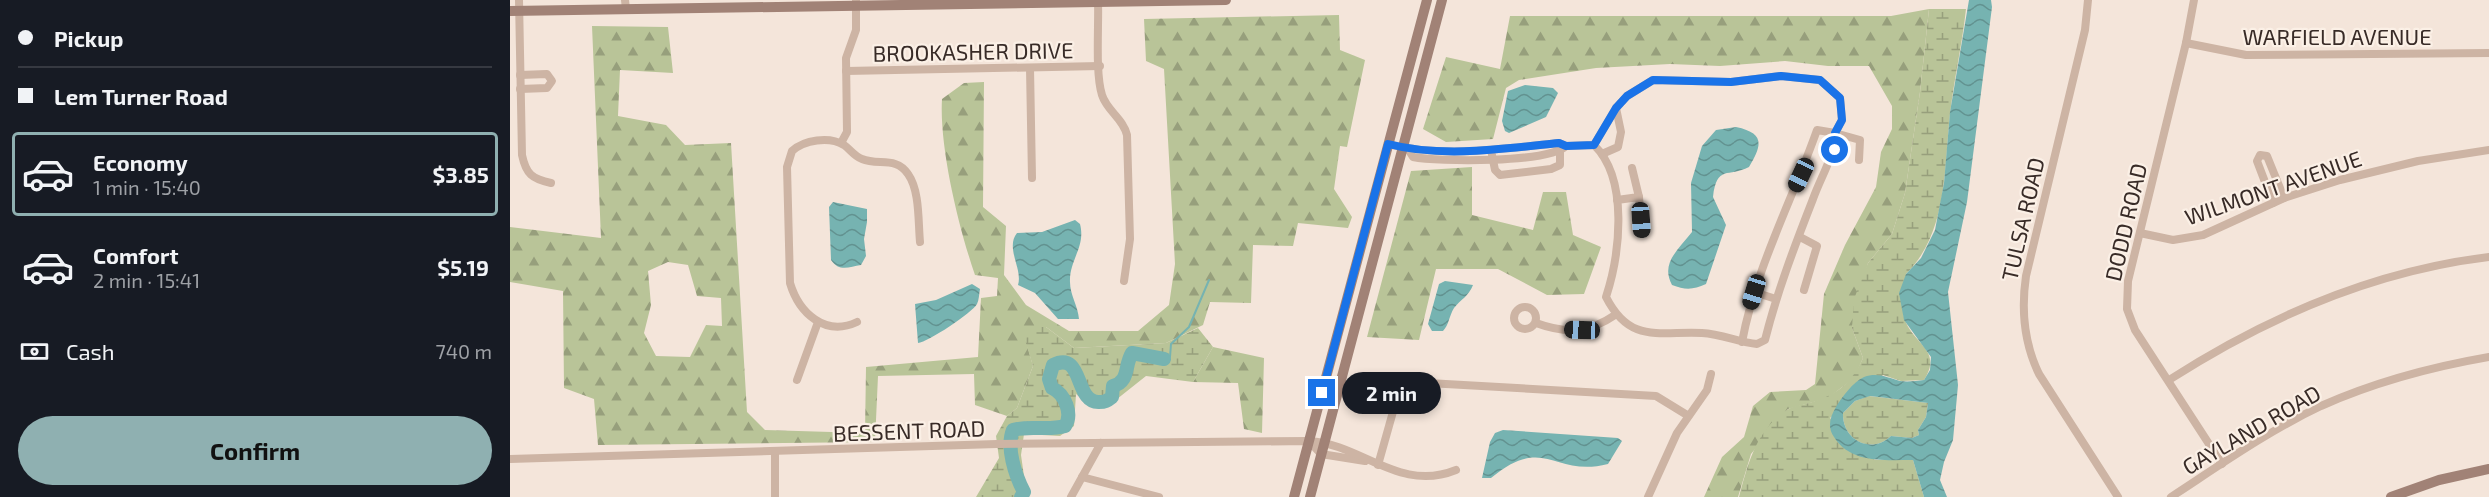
<!DOCTYPE html>
<meta charset="utf-8">
<style>
:root{--surface:#171b24;--page:#242831;--text:#f1f3f6;--muted:#9ea1a6;--line:#363941;--accent:#8fb0b1}
body{margin:0;font-family:"Exo 2",sans-serif;background:var(--page);color:var(--text);height:100vh;display:flex;flex-direction:column;font-size:22px;white-space:nowrap}
*{box-sizing:border-box;margin:0}
p{font-size:20px;color:var(--muted)}
.icon{flex:none;width:33px;height:33px;fill:none;stroke:currentColor;stroke-width:2;stroke-linecap:round;stroke-linejoin:round}
.map{position:relative;flex:1;overflow:hidden}
.side{display:flex;flex-direction:column;background:var(--surface);width:510px}
.side>*{flex:none}
.guide{display:grid;align-content:center;height:132px;padding:0 18px;background:var(--surface)}
.end{position:absolute;width:27px;height:27px;margin:-14px;border:8px solid #1a73e8;background:#fff;box-shadow:0 0 0 3px #fff}
.from{border-radius:50%}
.bubble{position:absolute;height:42px;border-radius:21px;background:var(--surface);box-shadow:0 3px 9px #0003;font-size:20px;font-weight:700;line-height:42px;text-align:center}
.car{position:absolute;width:18px;height:36px;margin:-18px -9px;border-radius:8px;box-shadow:0 0 4px 2px #0007;background:linear-gradient(#222 24%,#8ab4d8 0 40%,#222 0 76%,#8ab4d8 0 86%,#222 0)}
.guide b{display:flex;align-items:center;gap:21px;height:57px;font-size:22px}
.guide b+b{border-top:2px solid var(--line)}
.guide i{width:15px;height:15px;background:var(--text)}
ul{padding:0;list-style:none}
li{display:flex;align-items:center;gap:18px;height:84px;margin:0 12px 9px;padding:0 6px;border:3px solid transparent;border-radius:6px}
li div{flex:1}
li b{display:block;font-size:22px}
li em{font-style:normal;font-weight:700}
li.current{border-color:var(--accent)}
li>.icon{width:54px;height:54px;stroke-width:1.5}
.pay{display:flex;align-items:center;gap:15px;height:66px;padding:0 18px;font-size:22px}
.pay p{margin-inline-start:auto}
.button{display:flex;gap:12px;margin-top:auto;padding:12px 18px}
.button a{flex:1;height:69px;border-radius:36px;background:var(--accent);color:#111;font-size:24px;font-weight:700;line-height:69px;text-align:center}
main{display:flex;flex:1;min-height:0}
.map>svg:first-child{display:block}
</style>
<main>
<section class="side">
<div class="guide">
<b><i class="from"></i>Pickup</b>
<b><i></i>Lem Turner Road</b>
</div>
<ul>
<li class="current"><svg class="icon" aria-label="car" viewBox="0 0 24 24"><path d="M5 17H2v-5l4-1 3-4h7l3 4 3 1v5h-3M9 17h6M6 11h13"/><circle cx="7" cy="17" r="2"/><circle cx="17" cy="17" r="2"/></svg><div><b>Economy</b><p>1 min · 15:40</p></div><em>$3.85</em></li>
<li><svg class="icon" aria-label="car" viewBox="0 0 24 24"><path d="M5 17H2v-5l4-1 3-4h7l3 4 3 1v5h-3M9 17h6M6 11h13"/><circle cx="7" cy="17" r="2"/><circle cx="17" cy="17" r="2"/></svg><div><b>Comfort</b><p>2 min · 15:41</p></div><em>$5.19</em></li>
</ul>
<div class="pay"><svg class="icon" aria-label="cash" viewBox="0 0 24 24"><path d="M3 7h18v10H3z"/><circle cx="12" cy="12" r="2"/></svg>Cash<p>740 m</p></div>
<div class="button"><a>Confirm</a></div>
</section>
<div class="map">
<svg width="1979" height="497" viewBox="0 0 1979 497">
<defs>
<pattern id="forest-firs" width="22" height="20" patternUnits="userSpaceOnUse" patternTransform="scale(1.5)"><rect width="22" height="20" fill="#b9c498"/><path d="M5 1l3.5 6h-7zM16 11l3.5 6h-7z" fill="#979f7c"/></pattern>
<pattern id="wetland-marsh" width="20" height="14" patternUnits="userSpaceOnUse" patternTransform="scale(1.5)"><rect width="20" height="14" fill="#b9c498"/><path d="M1 5h8M5 5V1M11 12h8M15 12V8" fill="none" stroke="#979f7c"/></pattern>
<pattern id="water-waves" width="16" height="10" patternUnits="userSpaceOnUse" patternTransform="scale(1.5)"><rect width="16" height="10" fill="#76b3b1"/><path d="M0 5q4-4 8 0t8 0" fill="none" stroke="#629290"/></pattern>
</defs>
<rect width="100%" height="100%" fill="#f4e5da"/>
<g fill="url(#forest-firs)" fill-rule="evenodd">
<path d="M1419 9 1410 92 1395 193 1382 234 1358 263 1342 328 1353 358 1344 378 1318 398 1278 409 1241 454 1228 497H1194L1212 457 1234 437 1243 406 1260 392 1296 390 1305 384 1314 294 1335 245 1366 187 1371 152 1382 129V106L1359 66H1318L1275 61 1210 66 1160 64 1086 68 1009 80 996 88 983 139 936 142 913 129 936 57 990 69 1000 16H1381Z"/>
<path d="M829 15 830 50 855 60 837 147 830 146 824 189 842 217 838 228 788 223 783 246 743 245 741 303 700 302 693 325 656 343 564 348 536 327H512L523 366 507 408 497 416 465 405 464 374 368 376 365 442 88 445 84 399 54 388 53 291 0 282V227L91 238 82 26 158 27 163 73 110 70 108 116 156 125 175 145 221 143 237 412 255 430 355 433 356 367 468 357 471 298 487 296 488 278 465 275C449 229 429 147 432 99L454 83 474 82 473 207 496 226 494 275 516 305 559 331H628L659 305 665 264 654 69 636 61 634 19ZM158 262 178 265 187 296 211 298 212 326 196 325 180 357 146 356 134 333 141 305 138 271Z"/>
<path d="M962 167V215L1023 230 1033 192H1056L1063 235 1091 247 1074 294 1037 295 988 269H926L909 340 857 337 901 171Z"/>
<path d="M703 347 754 358 752 433 734 429 728 383 683 382Z"/>
</g>
<g fill="url(#wetland-marsh)">
<path d="M1419 9H1456C1452 45 1444 79 1440 114 1434 169 1438 232 1396 274 1395 286 1390 308 1395 320 1404 345 1433 350 1414 380L1391 381 1373 375 1320 418 1365 460H1403L1414 497H1229C1238 464 1246 430 1277 410 1282 406 1292 405 1299 403 1327 395 1341 384 1353 358L1342 328 1344 299 1358 263 1382 234 1395 193 1410 92Z"/>
<path d="M511 327H536L564 348 656 343 688 328 703 347 683 382 636 376 602 403 582 407 566 394 564 426 550 436 514 434 511 455 517 497H466L489 458 486 436 497 416 507 408 523 366Z"/>
<path d="M1359 396 1418 403 1416 417 1408 430 1409 435 1402 438 1381 436C1361 455 1332 440 1333 413L1345 401Z"/>
</g>
<g fill="url(#water-waves)" fill-rule="evenodd">
<path d="M1459 0H1481L1482 7 1457 202 1438 292 1448 385 1443 440 1434 462 1430 480 1437 497H1414L1403 460C1375 460 1341 464 1324 437 1317 427 1320 417 1326 407 1332 397 1343 382 1354 377 1368 372 1378 378 1390 381 1398 382 1406 381 1414 380L1420 370 1421 357 1394 320 1389 293 1396 274 1411 258 1425 230 1434 183 1440 112ZM1360 396 1418 403 1416 417 1408 430 1409 435 1402 438 1381 436C1361 455 1332 440 1333 413L1345 401Z"/>
<path d="M1015 85 1043 88 1048 93 1036 117 999 133 995 131 992 121 998 91Z"/>
<path d="M1226 127C1254 133 1253 144 1239 167 1218 178 1207 164 1203 197L1216 225 1196 284C1183 290 1175 290 1162 285 1150 263 1169 249 1182 232L1181 183 1192 146 1206 130Z"/>
<path d="M323 202 357 209V222L354 239 356 256 351 265C339 267 329 272 321 260L319 207Z"/>
<path d="M565 220 570 224C576 247 559 260 560 282 560 295 568 306 569 319H548L525 293 508 285C513 269 495 248 507 233L532 232Z"/>
<path d="M935 281 963 285C959 296 950 300 944 308 939 316 939 325 933 331H922L918 324 929 284Z"/>
<path d="M462 284 470 289C469 294 469 300 467 304 462 313 418 342 408 343L405 304 426 300Z"/>
<path d="M993 430 1108 438 1112 441 1098 464C1044 478 1035 433 981 478H972L980 442 985 433Z"/>
</g>
<g fill="none" stroke-linecap="round" stroke-linejoin="round">
<path stroke="#76b3b1" stroke-width="2" d="M654 359 660 357 661 344 679 327 699 280"/>
<path stroke="#76b3b1" stroke-width="14" d="M511 497 514 492C505 475 496 447 503 430 520 425 538 431 555 426 563 414 555 394 542 388L539 379 543 365C574 350 564 403 589 402 595 402 597 401 602 397L603 386C620 381 614 366 622 353L654 359"/>
<g stroke="#cdb4a4" stroke-width="8">
<path d="M9 0 12 155C16 174 22 179 41 183"/>
<path d="M115 0 116 9"/>
<path d="M588 0C589 25 585 73 592 95 597 111 613 118 617 135L620 239 614 281"/>
<path d="M1578 0 1575 30 1516 276C1511 310 1514 343 1529 374L1608 497"/>
<path d="M1684 0 1676 43 1618 281 1617 309 1625 330 1712 464"/>
<path d="M1676 43 1736 55 1979 53"/>
<path d="M520 68 522 178"/>
<path d="M336 71 590 66"/>
<path d="M10 75 37 74 42 81 37 88 10 89"/>
<path d="M331 143 337 132 336 58 346 30V0"/>
<path d="M878 144C932 158 993 149 1049 143L1056 146C1040 163 927 162 903 157L898 149"/>
<path d="M1084 145 1106 108"/>
<path d="M1056 146 1084 145C1119 179 1110 254 1096 297 1120 344 1148 331 1192 333 1211 334 1229 342 1247 344L1255 340C1267 292 1285 245 1303 199 1311 176 1324 158 1325 133L1307 130C1282 201 1246 267 1232 342"/>
<path d="M1092 154 1108 147 1111 132 1106 108 1117 96 1143 80 1221 82 1271 76 1310 80 1330 98 1332 120 1325 133 1350 140 1349 160"/>
<path d="M982 155 985 170 990 175 1041 169 1050 165V152"/>
<path d="M1129 197 1132 232"/>
<path d="M1107 200 1129 197 1122 168"/>
<path d="M1763 203 1747 161 1750 155 1757 156 1774 198"/>
<path d="M1630 233 1663 240 1693 235 1774 198 1830 180 1908 161 1979 150"/>
<path d="M1290 237 1307 246 1294 290"/>
<path d="M1244 292 1266 299"/>
<circle cx="1015" cy="318" r="11"/>
<path d="M347 322C315 337 289 313 280 283L277 167 282 151C294 140 319 136 334 145 340 149 344 156 352 159 368 166 386 156 398 174 410 191 408 221 410 242"/>
<path d="M1026 323C1056 334 1079 333 1105 315"/>
<path d="M287 380 308 322"/>
<path d="M1659 380C1757 317 1862 271 1979 257"/>
<path d="M799 441 811 454 855 461"/>
<path d="M265 452V497"/>
<path d="M0 459 487 444 799 441C852 444 889 493 946 470"/>
<path d="M868 465 888 394 900 382 1146 396 1177 415"/>
<path d="M572 477 649 497"/>
<path d="M561 497 591 443"/>
<path d="M1138 497 1167 433 1197 390 1201 374"/>
<path d="M1661 497C1710 465 1758 431 1811 406 1865 382 1921 367 1979 357"/>
</g>
<g stroke="#a18276" stroke-width="10">
<path d="M0 11 716 0"/>
<path d="M784 497 917 0"/>
<path d="M800 497 932 0"/>
<path d="M1881 497 1929 480 1979 469"/>
</g>
</g>
<g fill="none" stroke-linecap="round" stroke-linejoin="round">
<path stroke="#1a73e8" stroke-width="8" d="M812 393 878 144C932 158 993 149 1049 143L1056 146 1084 145 1106 108 1117 96 1143 80 1221 82 1271 76 1310 80 1330 98 1332 120 1325 133V150"/>
</g>
<g text-anchor="middle" dominant-baseline="central" stroke-width="4.5" stroke-linejoin="round" paint-order="stroke">
<g font-size="22" fill="#382b27" stroke="#fbf0e6">
<text x="1827" y="36">WARFIELD AVENUE</text>
<text transform="translate(463 51) rotate(-1)">BROOKASHER DRIVE</text>
<text transform="translate(1763 187) rotate(-19)">WILMONT AVENUE</text>
<text transform="translate(1512 219) rotate(-77)">TULSA ROAD</text>
<text transform="translate(1615 222) rotate(-77)">DODD ROAD</text>
<text transform="translate(1741 429) rotate(-30)">GAYLAND ROAD</text>
<text transform="translate(399 430) rotate(-2)">BESSENT ROAD</text>
</g>
</g>
</svg>
<i class="end from" style="left:1325px;top:150px"></i>
<i class="end" style="left:812px;top:393px"></i>
<div class="bubble" style="left:832px;top:372px;width:99px">2 min</div>
<i class="car" style="left:1291px;top:175px;rotate:205deg"></i>
<i class="car" style="left:1131px;top:220px;rotate:176deg"></i>
<i class="car" style="left:1244px;top:292px;rotate:197deg"></i>
<i class="car" style="left:1072px;top:330px;rotate:272deg"></i>
</div>
</main>
